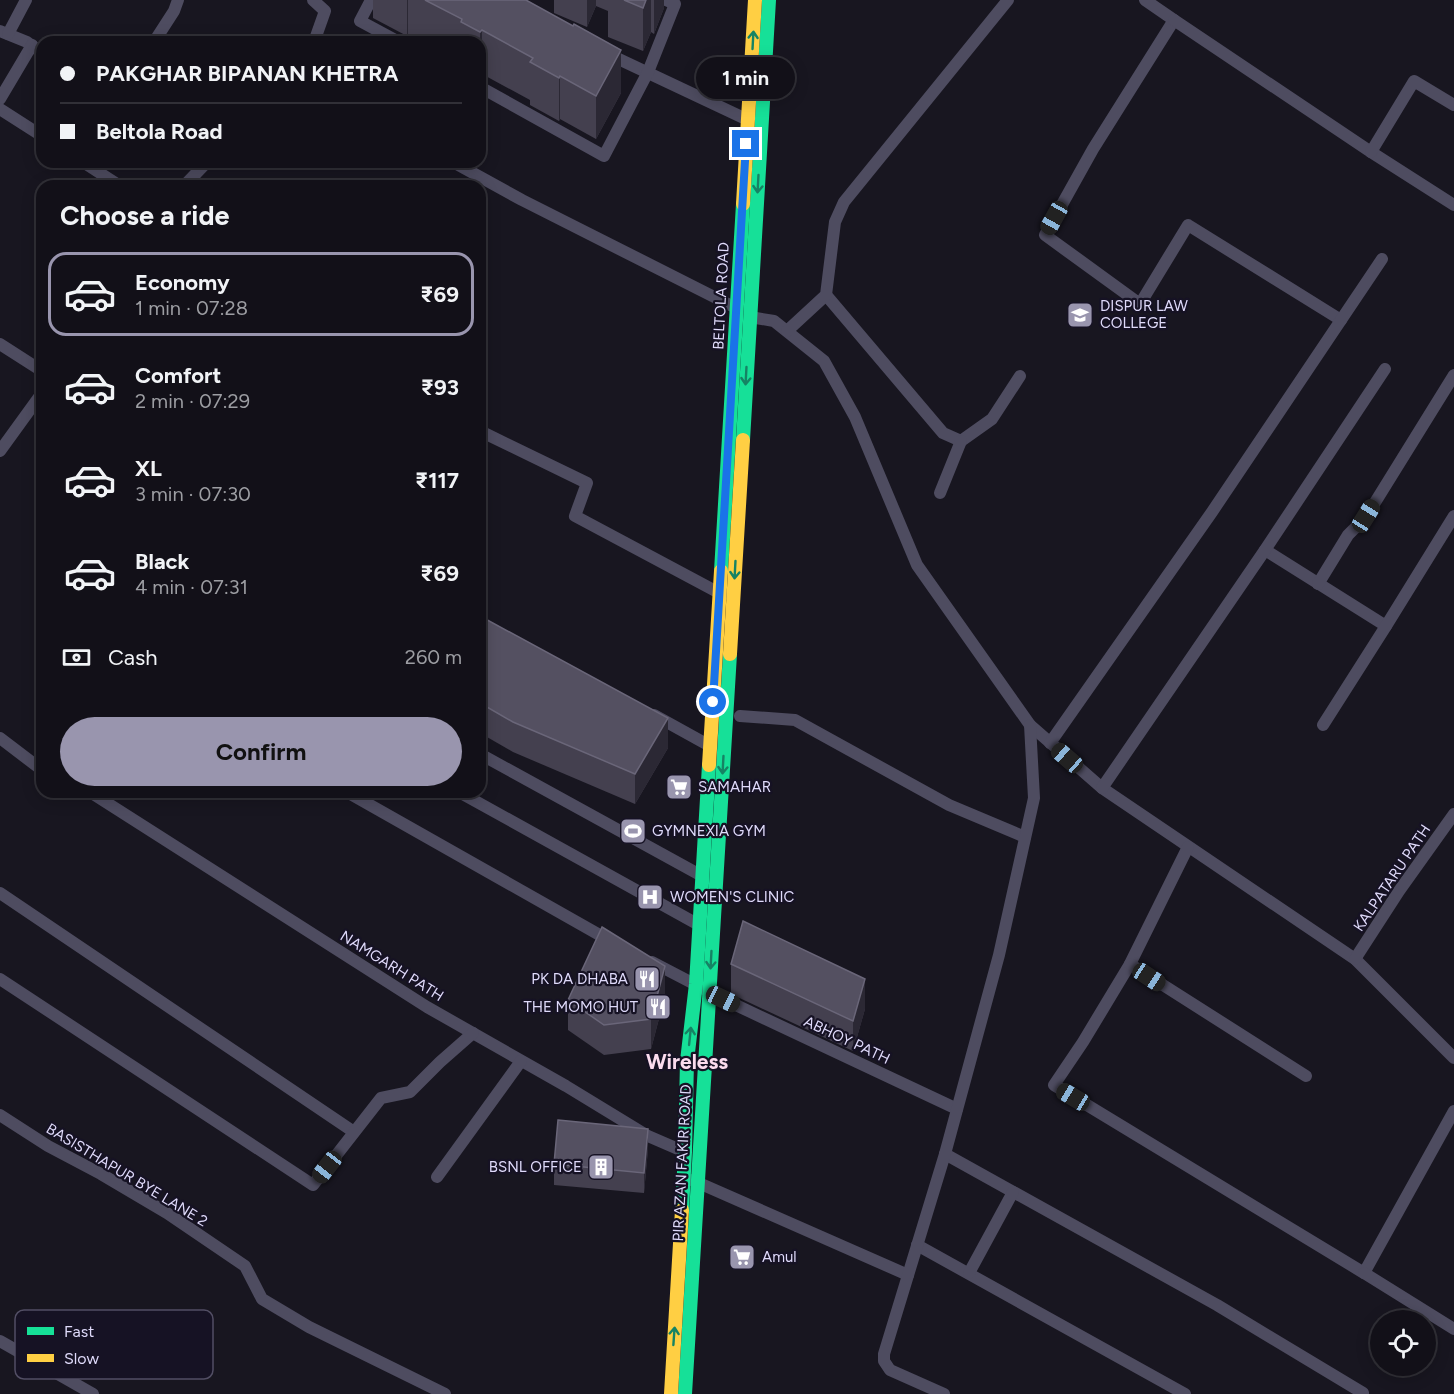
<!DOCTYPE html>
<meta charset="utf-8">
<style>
:root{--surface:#121018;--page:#1b1921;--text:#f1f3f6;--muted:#9c9da2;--line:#313037;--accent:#9995ae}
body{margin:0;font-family:Figtree,sans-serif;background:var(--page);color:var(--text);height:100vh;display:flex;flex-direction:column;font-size:22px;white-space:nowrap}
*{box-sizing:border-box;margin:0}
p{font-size:20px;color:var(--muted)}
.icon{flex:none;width:33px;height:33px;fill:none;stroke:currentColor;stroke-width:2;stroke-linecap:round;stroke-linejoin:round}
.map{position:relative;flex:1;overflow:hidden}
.drawer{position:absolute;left:36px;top:180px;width:450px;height:618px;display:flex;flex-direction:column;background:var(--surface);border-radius:18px;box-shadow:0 3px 15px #0003,0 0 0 2px var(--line)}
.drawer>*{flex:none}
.top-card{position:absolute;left:36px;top:36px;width:450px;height:132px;border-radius:18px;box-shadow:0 3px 15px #0003,0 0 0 2px var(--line);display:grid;align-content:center;height:132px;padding:0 24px;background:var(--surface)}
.controls{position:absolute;left:1370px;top:1310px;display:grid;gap:12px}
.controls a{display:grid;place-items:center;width:66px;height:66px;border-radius:50%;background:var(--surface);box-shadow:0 3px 15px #0003,0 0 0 2px var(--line);font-size:30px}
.end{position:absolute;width:27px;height:27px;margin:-14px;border:8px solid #1a73e8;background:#fff;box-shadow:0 0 0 3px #fff}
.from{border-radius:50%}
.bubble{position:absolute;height:42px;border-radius:21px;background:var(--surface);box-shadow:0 3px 15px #0003,0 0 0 2px var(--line);font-size:20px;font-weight:700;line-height:42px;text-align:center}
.car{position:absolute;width:18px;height:36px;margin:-18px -9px;border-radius:8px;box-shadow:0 0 4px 2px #0007;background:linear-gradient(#222 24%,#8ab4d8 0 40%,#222 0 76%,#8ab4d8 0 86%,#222 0)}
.top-card b{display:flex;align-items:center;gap:21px;height:57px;font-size:22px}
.top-card b+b{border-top:2px solid var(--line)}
.top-card i{width:15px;height:15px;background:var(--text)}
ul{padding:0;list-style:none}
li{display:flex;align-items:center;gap:18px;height:84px;margin:0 12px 9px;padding:0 12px;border:3px solid transparent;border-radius:18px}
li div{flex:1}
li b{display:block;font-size:22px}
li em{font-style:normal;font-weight:700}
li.on{border-color:var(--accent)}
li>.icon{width:54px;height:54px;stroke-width:1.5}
h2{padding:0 24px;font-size:27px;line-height:72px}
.pay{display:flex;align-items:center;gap:15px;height:66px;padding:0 24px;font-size:22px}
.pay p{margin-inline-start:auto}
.button{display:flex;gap:12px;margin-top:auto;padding:12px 24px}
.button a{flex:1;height:69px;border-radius:36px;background:var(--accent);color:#111;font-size:24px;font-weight:700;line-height:69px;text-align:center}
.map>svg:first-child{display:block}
</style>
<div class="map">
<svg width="1454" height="1394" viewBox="0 0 1454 1394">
<rect width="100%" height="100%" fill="#181620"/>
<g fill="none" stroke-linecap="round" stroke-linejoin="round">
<g stroke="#4e4c60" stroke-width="12">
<path d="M313 0 325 11 314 42"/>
<path d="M371 0 360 21 399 42"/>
<path d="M1145 0 1174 20 1093 149 1045 235 1140 304 1188 225 1341 320"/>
<path d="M1174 20 1371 152 1454 205"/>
<path d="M0 31 27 42 42 53"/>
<path d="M8 34 26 0"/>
<path d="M154 42 174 11 178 0"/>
<path d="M608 54 748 120"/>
<path d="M480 87 604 156 648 72 675 4 666 0"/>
<path d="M0 99 32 45"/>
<path d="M0 109 42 136"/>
<path d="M1371 152 1414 81 1454 105"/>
<path d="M83 162 120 186"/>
<path d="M453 162 522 200 736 308"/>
<path d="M184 186 207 162"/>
<path d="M826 295 943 433 961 441 992 419 1020 376"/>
<path d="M750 317 774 321 824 361 855 417 917 565 1030 725 1102 788 1355 959 1454 1058"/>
<path d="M787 331 826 295 835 222 844 202 1008 0"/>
<path d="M0 344 42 371"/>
<path d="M480 431 587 483 575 516 723 595"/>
<path d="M0 451 42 393"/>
<path d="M940 493 961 441"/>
<path d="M1265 550 1386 626"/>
<path d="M1318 584 1348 535 1366 517 1454 375"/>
<path d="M654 715 710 746"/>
<path d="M740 716 795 720 949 805 1025 837"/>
<path d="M1323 725 1386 626 1454 516"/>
<path d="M0 738 42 770"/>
<path d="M1050 743 1212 512 1382 259"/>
<path d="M480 754 702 876"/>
<path d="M1102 788 1265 550 1385 369"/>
<path d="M90 792 427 1007 566 1086 648 1136 685 1152"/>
<path d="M347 792 612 942"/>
<path d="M459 792 699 925"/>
<path d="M1188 847 1130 964 1083 1042 1054 1085 1364 1273 1454 1111"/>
<path d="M0 893 354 1132"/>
<path d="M1355 959 1399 891 1454 814"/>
<path d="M652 962 723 999 957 1109"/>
<path d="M1130 964 1306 1076"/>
<path d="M0 979 313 1185 381 1098 410 1092 440 1062 473 1033"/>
<path d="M0 1115 48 1146 101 1174 167 1213 245 1266 262 1299 309 1327 445 1394"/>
<path d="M945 1154 1217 1305 1363 1393"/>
<path d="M437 1177 521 1061"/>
<path d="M692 1180 908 1275"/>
<path d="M917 1245 1185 1394"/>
<path d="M969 1273 1013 1192"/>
<path d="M1364 1273 1454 1329"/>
<path d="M0 1341 93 1394"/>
<path d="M944 1394 890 1370 884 1361V1354L945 1154 999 955 1034 798 1030 725"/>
</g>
<g stroke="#16e098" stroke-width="14">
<path d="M743 440 769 0"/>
<path d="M721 571 743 204"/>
<path d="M682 1210 685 1152 687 1061 696 984 709 765"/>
<path d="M685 1394 730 654"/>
</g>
<g stroke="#ffcf43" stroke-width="14">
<path d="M743 204 755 0"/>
<path d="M730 654 743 440"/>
<path d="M709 765 721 571"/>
<path d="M671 1394 682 1210"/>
</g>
</g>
<g fill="#44404f">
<path d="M373 0H526L621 93 596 139 560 119 559 121 530 105V100L482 74 480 76V42H423L408 34 407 36 373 18Z"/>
<path d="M554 0H664V8L654 34 651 32 643 51 608 37V11L596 6 587 27 554 13Z"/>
<path d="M480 616 668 748 635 804 513 752 480 733Z"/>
<path d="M731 964 865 1009 853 1051 731 994Z"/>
<path d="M665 996 651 1049 604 1055 568 1030V1000Z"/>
<path d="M648 1149 644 1193 554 1185V1164Z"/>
</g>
<g fill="#2b2834">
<path d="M407 0H408V34L407 36Z"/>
<path d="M587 0H596V6L587 27Z"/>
<path d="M646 0H651V32L643 51V8Z"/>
<path d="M654 0H664V8L654 34Z"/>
<path d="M482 30V74L480 76V32Z"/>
<path d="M621 50V93L596 139V96Z"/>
<path d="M560 76V119L559 121V78Z"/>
<path d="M668 718V748L635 804V774Z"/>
<path d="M665 966V996L651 1049V1019Z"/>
<path d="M865 979V1009L853 1051V1021Z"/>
<path d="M648 1129V1149L644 1193V1173Z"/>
</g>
<g fill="#545061" stroke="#6a6679" stroke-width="1.5">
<path d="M425 0H526L573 26 574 24 621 50 596 96 560 76 559 78 530 62 533 58 482 30 480 32 461 22 462 19Z"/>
<path d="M624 0H646L643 8Z"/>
<path d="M480 616 668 718 635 774 513 722 480 703Z"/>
<path d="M743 921 865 979 853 1021 731 964Z"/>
<path d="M602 927 665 966 651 1019 604 1025 568 1000Z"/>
<path d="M558 1120 648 1129 644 1173 554 1164Z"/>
</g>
<defs><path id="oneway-shaft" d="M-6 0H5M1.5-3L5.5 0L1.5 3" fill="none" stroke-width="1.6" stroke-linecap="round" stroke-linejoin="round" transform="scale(1.5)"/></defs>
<g stroke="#168364">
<use href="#oneway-shaft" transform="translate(753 40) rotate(-87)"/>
<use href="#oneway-shaft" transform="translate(758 184) rotate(93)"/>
<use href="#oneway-shaft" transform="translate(746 376) rotate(93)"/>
<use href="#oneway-shaft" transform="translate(735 570) rotate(93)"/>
<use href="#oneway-shaft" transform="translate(723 765) rotate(93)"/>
<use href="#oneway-shaft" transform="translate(711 960) rotate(93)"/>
<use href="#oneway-shaft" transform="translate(690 1036) rotate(-84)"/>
<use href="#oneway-shaft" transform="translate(674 1336) rotate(-86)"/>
</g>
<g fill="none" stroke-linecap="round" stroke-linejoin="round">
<path stroke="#1a73e8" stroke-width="8" d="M713 702 746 144"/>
</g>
<defs>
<symbol id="university-square" viewBox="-11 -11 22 22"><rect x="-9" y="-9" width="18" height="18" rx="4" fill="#9995ae" stroke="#161224"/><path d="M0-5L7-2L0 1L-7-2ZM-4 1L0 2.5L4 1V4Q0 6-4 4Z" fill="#fff"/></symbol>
<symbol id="supermarket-square" viewBox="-11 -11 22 22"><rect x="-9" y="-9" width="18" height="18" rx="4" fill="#9995ae" stroke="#161224"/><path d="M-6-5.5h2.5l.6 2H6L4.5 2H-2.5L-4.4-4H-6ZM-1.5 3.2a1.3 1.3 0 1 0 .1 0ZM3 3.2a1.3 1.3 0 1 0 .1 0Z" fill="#fff"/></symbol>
<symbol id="stadium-square" viewBox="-11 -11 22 22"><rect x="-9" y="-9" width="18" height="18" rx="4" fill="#9995ae" stroke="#161224"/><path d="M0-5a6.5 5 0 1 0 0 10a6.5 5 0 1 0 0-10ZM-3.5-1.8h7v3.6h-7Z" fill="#fff"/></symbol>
<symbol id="hospital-square" viewBox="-11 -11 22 22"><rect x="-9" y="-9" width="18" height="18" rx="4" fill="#9995ae" stroke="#161224"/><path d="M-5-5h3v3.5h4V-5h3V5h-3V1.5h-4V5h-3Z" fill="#fff"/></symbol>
<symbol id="restaurant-square" viewBox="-11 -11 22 22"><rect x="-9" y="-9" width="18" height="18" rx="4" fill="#9995ae" stroke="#161224"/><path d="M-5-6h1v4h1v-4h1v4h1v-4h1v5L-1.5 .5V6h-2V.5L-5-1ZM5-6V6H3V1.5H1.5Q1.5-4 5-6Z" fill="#fff"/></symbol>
<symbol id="building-square" viewBox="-11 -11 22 22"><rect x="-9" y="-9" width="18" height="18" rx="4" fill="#9995ae" stroke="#161224"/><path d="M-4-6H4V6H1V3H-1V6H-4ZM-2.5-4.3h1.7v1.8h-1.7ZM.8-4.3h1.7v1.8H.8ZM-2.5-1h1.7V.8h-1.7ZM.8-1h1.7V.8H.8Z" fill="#fff"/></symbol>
</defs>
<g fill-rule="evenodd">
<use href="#university-square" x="1065" y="300" width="30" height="30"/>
<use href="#supermarket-square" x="664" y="772" width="30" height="30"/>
<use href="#stadium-square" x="618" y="816" width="30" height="30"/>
<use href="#hospital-square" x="635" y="882" width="30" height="30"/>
<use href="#restaurant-square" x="632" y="964" width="30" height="30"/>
<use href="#restaurant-square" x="643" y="992" width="30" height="30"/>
<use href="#building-square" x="586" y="1152" width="30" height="30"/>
<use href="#supermarket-square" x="727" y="1242" width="30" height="30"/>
</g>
<g text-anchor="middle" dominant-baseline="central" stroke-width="4.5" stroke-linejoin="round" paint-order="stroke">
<g font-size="15" fill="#dfdafa" stroke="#161224">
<text transform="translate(721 296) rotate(-87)">BELTOLA ROAD</text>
<text transform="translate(1392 878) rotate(-56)">KALPATARU PATH</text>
<text transform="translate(392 966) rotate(32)">NAMGARH PATH</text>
<text transform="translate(847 1040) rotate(25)">ABHOY PATH</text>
<text transform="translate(682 1163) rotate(-87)">PIR AZAN FAKIR ROAD</text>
<text transform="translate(127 1175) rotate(31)">BASISTHAPUR BYE LANE 2</text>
</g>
<g font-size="15" fill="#dfdafa" stroke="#161224" text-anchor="start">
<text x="1100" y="306">DISPUR LAW<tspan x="1100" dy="17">COLLEGE</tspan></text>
<text x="698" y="787">SAMAHAR</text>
<text x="652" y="831">GYMNEXIA GYM</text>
<text x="670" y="897">WOMEN'S CLINIC</text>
<text x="628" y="979" text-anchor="end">PK DA DHABA</text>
<text x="638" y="1007" text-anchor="end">THE MOMO HUT</text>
<text x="582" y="1167" text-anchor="end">BSNL OFFICE</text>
<text x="762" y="1257">Amul</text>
</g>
<g font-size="21" font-weight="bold" fill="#fbdcee" stroke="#161224">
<text x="687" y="1061">Wireless</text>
</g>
</g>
<rect x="15" y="1310" width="198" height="69" rx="9" fill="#161224" stroke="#524e64" stroke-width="1.5"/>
<rect x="27" y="1327" width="27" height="8" fill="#16e098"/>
<rect x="27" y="1354" width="27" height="8" fill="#ffcf43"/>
<g font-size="16" fill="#dfdafa">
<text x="64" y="1337">Fast</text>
<text x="64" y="1364">Slow</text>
</g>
</svg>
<div class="controls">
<a><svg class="icon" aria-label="locate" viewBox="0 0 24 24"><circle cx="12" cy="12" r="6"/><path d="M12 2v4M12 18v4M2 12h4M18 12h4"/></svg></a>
</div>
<i class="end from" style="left:713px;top:702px"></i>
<i class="end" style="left:746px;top:144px"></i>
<div class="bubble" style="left:696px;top:57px;width:99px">1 min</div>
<i class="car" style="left:1054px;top:218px;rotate:209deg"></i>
<i class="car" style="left:1366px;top:516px;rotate:32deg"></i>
<i class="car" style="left:1067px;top:758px;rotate:311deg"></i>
<i class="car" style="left:1149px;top:977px;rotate:123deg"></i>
<i class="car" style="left:723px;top:999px;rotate:115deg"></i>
<i class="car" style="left:1073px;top:1097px;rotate:301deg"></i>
<i class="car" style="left:327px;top:1167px;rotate:218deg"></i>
<div class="top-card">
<b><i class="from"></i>PAKGHAR BIPANAN KHETRA</b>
<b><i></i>Beltola Road</b>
</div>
<section class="drawer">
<h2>Choose a ride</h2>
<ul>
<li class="on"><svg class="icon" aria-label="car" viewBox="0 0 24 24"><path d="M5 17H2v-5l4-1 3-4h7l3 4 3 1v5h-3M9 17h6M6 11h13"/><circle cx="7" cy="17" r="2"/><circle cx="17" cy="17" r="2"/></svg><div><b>Economy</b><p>1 min · 07:28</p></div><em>₹69</em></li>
<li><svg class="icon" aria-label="car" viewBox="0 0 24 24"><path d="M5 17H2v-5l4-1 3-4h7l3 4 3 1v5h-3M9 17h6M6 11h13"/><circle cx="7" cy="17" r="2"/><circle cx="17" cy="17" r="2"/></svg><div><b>Comfort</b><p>2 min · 07:29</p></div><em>₹93</em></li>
<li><svg class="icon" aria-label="car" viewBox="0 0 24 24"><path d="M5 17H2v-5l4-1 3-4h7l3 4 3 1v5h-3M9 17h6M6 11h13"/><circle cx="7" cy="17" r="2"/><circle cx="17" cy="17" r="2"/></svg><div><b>XL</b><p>3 min · 07:30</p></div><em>₹117</em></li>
<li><svg class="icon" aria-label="car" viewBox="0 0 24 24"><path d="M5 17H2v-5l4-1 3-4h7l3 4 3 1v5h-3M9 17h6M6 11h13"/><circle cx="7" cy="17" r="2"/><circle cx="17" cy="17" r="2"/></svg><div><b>Black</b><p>4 min · 07:31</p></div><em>₹69</em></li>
</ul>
<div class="pay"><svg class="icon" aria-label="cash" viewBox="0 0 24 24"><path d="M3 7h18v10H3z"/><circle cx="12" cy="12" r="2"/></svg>Cash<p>260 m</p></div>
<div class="button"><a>Confirm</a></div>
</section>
</div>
